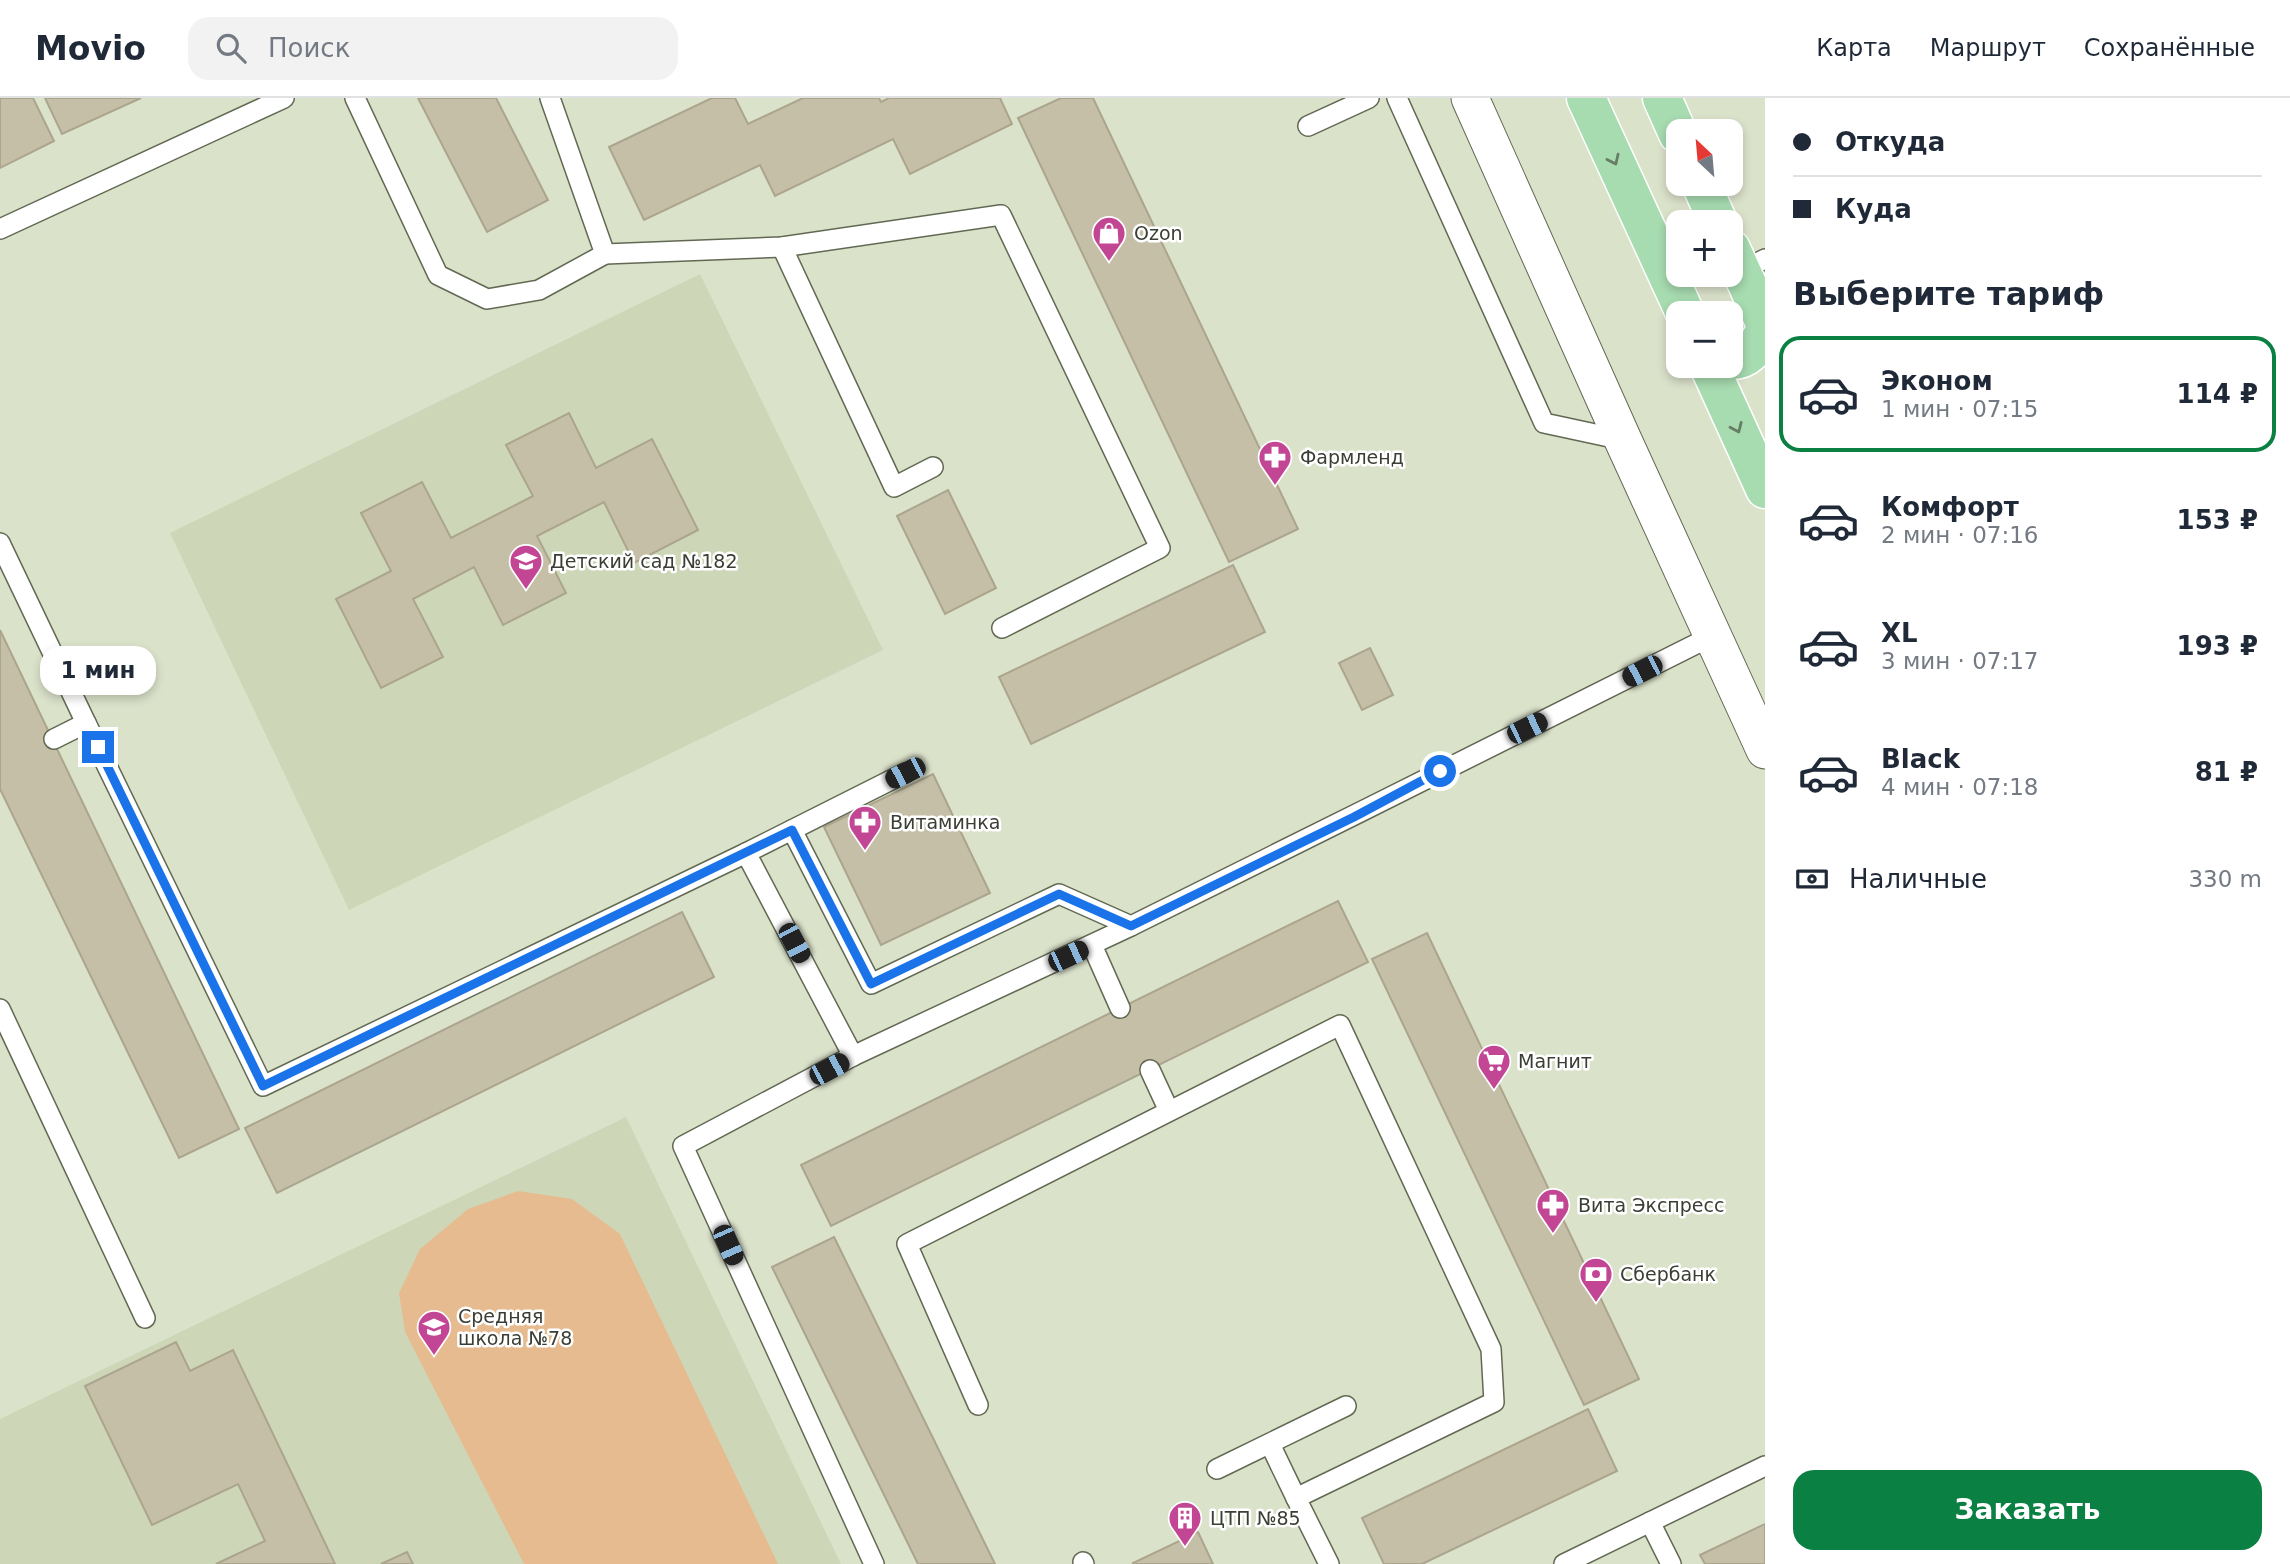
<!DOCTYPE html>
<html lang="ru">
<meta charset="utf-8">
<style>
:root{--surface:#fff;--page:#f2f2f3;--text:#1f2937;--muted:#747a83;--line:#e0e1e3;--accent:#0b8043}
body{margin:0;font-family:"DejaVu Sans",sans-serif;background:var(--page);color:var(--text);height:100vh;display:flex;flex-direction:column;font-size:26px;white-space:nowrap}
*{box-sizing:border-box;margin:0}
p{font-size:23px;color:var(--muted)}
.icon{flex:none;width:38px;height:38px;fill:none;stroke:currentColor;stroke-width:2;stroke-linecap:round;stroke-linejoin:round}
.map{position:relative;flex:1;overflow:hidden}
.panel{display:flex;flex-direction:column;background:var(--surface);width:525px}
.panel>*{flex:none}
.banner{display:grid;align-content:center;height:154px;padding:0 28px;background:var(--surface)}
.needle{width:46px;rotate:334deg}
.buttons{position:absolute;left:1666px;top:21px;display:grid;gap:14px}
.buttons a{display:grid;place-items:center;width:77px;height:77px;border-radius:14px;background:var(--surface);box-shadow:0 4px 10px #0003;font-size:35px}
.end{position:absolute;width:32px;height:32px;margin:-16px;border:9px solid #1a73e8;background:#fff;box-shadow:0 0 0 4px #fff}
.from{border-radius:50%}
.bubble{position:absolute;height:49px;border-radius:21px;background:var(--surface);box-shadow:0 4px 10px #0003;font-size:23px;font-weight:800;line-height:49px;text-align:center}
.car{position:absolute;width:21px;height:42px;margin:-21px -10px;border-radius:9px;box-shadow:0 0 5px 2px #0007;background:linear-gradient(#222 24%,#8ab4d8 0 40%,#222 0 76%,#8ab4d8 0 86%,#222 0)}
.banner b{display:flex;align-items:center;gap:24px;height:66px;font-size:26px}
.banner b+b{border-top:2px solid var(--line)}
.banner i{width:18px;height:18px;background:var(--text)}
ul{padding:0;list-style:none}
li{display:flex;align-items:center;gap:21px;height:116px;margin:0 14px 10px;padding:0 14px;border:4px solid transparent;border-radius:21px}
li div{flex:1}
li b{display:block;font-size:26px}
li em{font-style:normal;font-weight:800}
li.active{border-color:var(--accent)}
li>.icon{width:63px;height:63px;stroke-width:1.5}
h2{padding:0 28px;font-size:32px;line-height:84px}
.pay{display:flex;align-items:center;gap:18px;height:77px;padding:0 28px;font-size:26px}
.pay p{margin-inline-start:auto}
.action{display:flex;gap:14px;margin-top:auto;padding:14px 28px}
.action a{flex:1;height:80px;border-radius:21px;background:var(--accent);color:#fff;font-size:28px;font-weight:800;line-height:80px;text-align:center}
header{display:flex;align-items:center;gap:42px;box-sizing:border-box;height:98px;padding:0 35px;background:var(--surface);border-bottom:2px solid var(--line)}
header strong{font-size:33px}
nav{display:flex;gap:38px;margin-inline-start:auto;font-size:24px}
.search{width:490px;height:63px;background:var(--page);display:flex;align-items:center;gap:18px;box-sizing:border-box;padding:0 24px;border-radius:21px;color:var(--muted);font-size:26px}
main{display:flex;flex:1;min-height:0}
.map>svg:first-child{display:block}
</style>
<header>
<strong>Movio</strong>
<div class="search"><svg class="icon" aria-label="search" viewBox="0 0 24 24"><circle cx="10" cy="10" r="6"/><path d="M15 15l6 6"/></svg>Поиск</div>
<nav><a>Карта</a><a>Маршрут</a><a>Сохранённые</a></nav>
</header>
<main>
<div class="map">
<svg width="1765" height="1466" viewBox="0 0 1765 1466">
<rect width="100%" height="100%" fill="#dbe2ca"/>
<g fill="#cdd7b7">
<path d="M700 176 883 552 349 812 170 435Z"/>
<path d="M626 1019 841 1466H0V1321Z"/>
</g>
<path fill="#e6bb90" d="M518 1093 572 1101 620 1136 778 1466H524L405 1234 399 1195 420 1151 468 1111Z"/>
<g fill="#c6bfa7" stroke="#aba58d" stroke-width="2">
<path d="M0 0H33L54 43 0 70Z"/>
<path d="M45 0H141L62 36Z"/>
<path d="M418 0H496L548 102 487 134Z"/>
<path d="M712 0H735L748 26 803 0H879L881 4 889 0H1000L1012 26 910 76 893 41 775 98 760 67 644 122 609 49Z"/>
<path d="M1061 0H1093L1298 431 1229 464 1018 20Z"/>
<path d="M569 315 596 370 652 341 698 432 634 465 604 404 537 438 566 495 503 527 474 469 413 501 443 559 381 590 336 501 391 473 361 415 422 384 451 440 533 398 506 347Z"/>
<path d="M948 392 996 490 945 516 897 418Z"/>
<path d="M1233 467 1265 534 1031 646 999 579Z"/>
<path d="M0 532 239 1031 179 1060 0 691Z"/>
<path d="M1370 550 1393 597 1362 612 1339 565Z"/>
<path d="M933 676 990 795 881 847 824 729Z"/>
<path d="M1338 803 1368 864 831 1128 801 1067Z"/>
<path d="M682 814 714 879 277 1095 245 1030Z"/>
<path d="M1427 835 1639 1281 1584 1307 1372 861Z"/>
<path d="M834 1139 995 1466H918L772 1169Z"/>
<path d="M176 1244 190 1273 233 1252 335 1466H216L265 1443 238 1386 152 1427 85 1288Z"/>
<path d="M1588 1311 1617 1373 1422 1466H1384L1362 1420Z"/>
<path d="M1765 1426V1466H1705L1700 1457Z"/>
<path d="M1198 1434 1213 1466H1134L1133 1465Z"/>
<path d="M407 1454 413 1466H381Z"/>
</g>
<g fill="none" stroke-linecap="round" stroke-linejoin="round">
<defs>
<g id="service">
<path d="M355 0 438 177 487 201 539 192 605 156 550 0"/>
<path d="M1397 0 1544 325 1623 342"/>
<path d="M1308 28 1369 0"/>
<path d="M0 131 284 0"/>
<path d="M782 149 894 389 933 369"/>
<path d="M605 156 782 149 1001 117 1160 450 1002 530"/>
<path d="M1741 173 1765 161"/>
<path d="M0 445 86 625"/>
<path d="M54 641 86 625 263 988 746 755 905 675"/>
<path d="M792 732 871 886 1059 796 1131 828C1326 732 1519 634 1714 537"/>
<path d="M746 755 853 958"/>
<path d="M1092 847 1120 910"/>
<path d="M0 911 145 1220"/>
<path d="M1150 972 1169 1013"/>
<path d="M978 1307 907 1146 1340 927 1491 1251 1494 1304 1296 1400 1329 1466"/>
<path d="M1270 1346 1296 1400"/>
<path d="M1217 1371 1346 1308"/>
<path d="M1650 1424 1671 1466"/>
<path d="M1083 1464 1084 1466"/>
<path d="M874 1466 683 1048 853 958 1131 828"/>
<path d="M1564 1466 1765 1368"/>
</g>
<path id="minor" d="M1470 0 1623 342 1765 652"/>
<g id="primary">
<path d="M1586 0 1685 215"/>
<path d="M1662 0 1678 36"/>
<path d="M1701 86 1718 124"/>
<path d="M1731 151 1765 225"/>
<path d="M1731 262C1749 263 1756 248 1765 234"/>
<path d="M1709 268 1765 391"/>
</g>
</defs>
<use href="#service" stroke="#626953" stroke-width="22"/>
<use href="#minor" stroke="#626953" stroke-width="39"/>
<use href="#primary" stroke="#fff" stroke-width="41"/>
<use href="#service" stroke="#fff" stroke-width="19"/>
<use href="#minor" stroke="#fff" stroke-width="37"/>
<use href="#primary" stroke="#a7dbb0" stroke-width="38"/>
</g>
<defs><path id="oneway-chevron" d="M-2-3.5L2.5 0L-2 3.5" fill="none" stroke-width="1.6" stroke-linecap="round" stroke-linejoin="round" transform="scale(1.75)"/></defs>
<g stroke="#667d66">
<use href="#oneway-chevron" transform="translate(1614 62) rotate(65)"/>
<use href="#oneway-chevron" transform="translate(1737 330) rotate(66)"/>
</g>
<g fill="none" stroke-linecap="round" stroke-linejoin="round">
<path stroke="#1a73e8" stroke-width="9" d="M98 649 263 988 792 732 871 886 1059 796 1131 828 1354 719 1440 673"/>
</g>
<defs>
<symbol id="shop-pin" viewBox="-11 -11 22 30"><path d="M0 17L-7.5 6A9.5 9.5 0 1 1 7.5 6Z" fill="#c34695" stroke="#fff"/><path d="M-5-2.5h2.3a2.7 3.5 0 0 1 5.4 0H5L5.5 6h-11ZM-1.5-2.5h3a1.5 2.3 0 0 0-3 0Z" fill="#fff"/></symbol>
<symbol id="pharmacy-pin" viewBox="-11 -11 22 30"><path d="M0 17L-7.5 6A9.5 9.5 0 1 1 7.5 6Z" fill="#c34695" stroke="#fff"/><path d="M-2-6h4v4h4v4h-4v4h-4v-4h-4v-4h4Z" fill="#fff"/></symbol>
<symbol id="school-pin" viewBox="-11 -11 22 30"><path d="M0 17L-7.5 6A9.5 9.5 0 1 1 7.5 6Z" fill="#c34695" stroke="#fff"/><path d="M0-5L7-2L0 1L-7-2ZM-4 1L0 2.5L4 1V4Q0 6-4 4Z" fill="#fff"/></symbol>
<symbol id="supermarket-pin" viewBox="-11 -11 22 30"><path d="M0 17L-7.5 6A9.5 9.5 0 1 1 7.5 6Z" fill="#c34695" stroke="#fff"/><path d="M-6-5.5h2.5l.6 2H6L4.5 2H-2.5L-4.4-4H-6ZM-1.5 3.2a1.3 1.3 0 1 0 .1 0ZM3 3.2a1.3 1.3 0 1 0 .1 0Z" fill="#fff"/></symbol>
<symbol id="bank-pin" viewBox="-11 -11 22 30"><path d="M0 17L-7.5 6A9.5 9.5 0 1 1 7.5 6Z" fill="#c34695" stroke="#fff"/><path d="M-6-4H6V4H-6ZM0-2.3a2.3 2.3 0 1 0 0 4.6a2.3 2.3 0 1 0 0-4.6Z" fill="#fff"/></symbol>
<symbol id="building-pin" viewBox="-11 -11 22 30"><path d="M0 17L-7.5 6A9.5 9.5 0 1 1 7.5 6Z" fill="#c34695" stroke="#fff"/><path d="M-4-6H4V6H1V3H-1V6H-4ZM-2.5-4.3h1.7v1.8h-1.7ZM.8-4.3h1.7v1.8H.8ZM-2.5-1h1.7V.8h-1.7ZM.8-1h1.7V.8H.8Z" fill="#fff"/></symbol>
</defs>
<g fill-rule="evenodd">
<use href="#shop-pin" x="1090" y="116" width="38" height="52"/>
<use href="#pharmacy-pin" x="1256" y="340" width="38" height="52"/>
<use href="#school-pin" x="507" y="444" width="38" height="52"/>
<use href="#pharmacy-pin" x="846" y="705" width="38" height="52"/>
<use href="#supermarket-pin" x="1475" y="944" width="38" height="52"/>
<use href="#pharmacy-pin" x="1534" y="1088" width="38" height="52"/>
<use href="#bank-pin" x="1577" y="1157" width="38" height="52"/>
<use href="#school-pin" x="415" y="1210" width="38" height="52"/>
<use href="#building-pin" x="1166" y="1401" width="38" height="52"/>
</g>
<g text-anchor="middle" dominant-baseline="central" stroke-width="5" stroke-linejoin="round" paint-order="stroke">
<g font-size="19" fill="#3b3e34" stroke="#fff" text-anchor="start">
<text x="1134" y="135">Ozon</text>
<text x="1300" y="359">Фармленд</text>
<text x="550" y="463">Детский сад №182</text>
<text x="890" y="724">Витаминка</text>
<text x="1518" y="963">Магнит</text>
<text x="1578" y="1107">Вита Экспресс</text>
<text x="1620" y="1176">Сбербанк</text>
<text x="458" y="1218">Средняя<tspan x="458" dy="22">школа №78</tspan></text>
<text x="1210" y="1420">ЦТП №85</text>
</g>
</g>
</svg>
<div class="buttons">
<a><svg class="needle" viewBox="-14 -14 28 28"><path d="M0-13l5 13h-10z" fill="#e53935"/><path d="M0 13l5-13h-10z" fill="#747a83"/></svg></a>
<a>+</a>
<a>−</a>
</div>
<i class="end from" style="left:1440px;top:673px"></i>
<i class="end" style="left:98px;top:649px"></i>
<div class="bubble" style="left:40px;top:548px;width:116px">1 мин</div>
<i class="car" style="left:1642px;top:573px;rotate:243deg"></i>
<i class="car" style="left:1527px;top:630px;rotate:64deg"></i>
<i class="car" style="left:905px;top:675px;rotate:243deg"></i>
<i class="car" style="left:794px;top:845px;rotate:152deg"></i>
<i class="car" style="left:1068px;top:858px;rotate:65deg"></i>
<i class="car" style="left:829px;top:971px;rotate:62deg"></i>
<i class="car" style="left:728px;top:1147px;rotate:156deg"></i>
</div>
<section class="panel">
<div class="banner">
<b><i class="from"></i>Откуда</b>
<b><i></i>Куда</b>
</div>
<h2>Выберите тариф</h2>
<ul>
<li class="active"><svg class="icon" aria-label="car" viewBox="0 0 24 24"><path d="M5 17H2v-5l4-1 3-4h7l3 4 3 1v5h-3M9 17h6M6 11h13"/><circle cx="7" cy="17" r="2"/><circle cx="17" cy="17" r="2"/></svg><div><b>Эконом</b><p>1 мин · 07:15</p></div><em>114 ₽</em></li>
<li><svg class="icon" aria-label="car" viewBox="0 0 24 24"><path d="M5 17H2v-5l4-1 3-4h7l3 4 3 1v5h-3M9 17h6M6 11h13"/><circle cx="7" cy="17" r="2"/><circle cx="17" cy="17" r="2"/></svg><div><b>Комфорт</b><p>2 мин · 07:16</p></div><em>153 ₽</em></li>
<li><svg class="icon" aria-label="car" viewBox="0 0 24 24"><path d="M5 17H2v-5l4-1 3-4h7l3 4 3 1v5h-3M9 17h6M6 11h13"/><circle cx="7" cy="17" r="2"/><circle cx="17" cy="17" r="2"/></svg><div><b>XL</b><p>3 мин · 07:17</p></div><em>193 ₽</em></li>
<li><svg class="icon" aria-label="car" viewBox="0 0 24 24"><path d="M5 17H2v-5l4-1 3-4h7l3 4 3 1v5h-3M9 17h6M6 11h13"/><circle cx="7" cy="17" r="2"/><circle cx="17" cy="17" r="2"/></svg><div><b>Black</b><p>4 мин · 07:18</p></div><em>81 ₽</em></li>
</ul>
<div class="pay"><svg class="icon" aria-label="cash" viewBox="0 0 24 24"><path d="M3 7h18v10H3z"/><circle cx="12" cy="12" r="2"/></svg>Наличные<p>330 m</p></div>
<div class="action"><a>Заказать</a></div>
</section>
</main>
